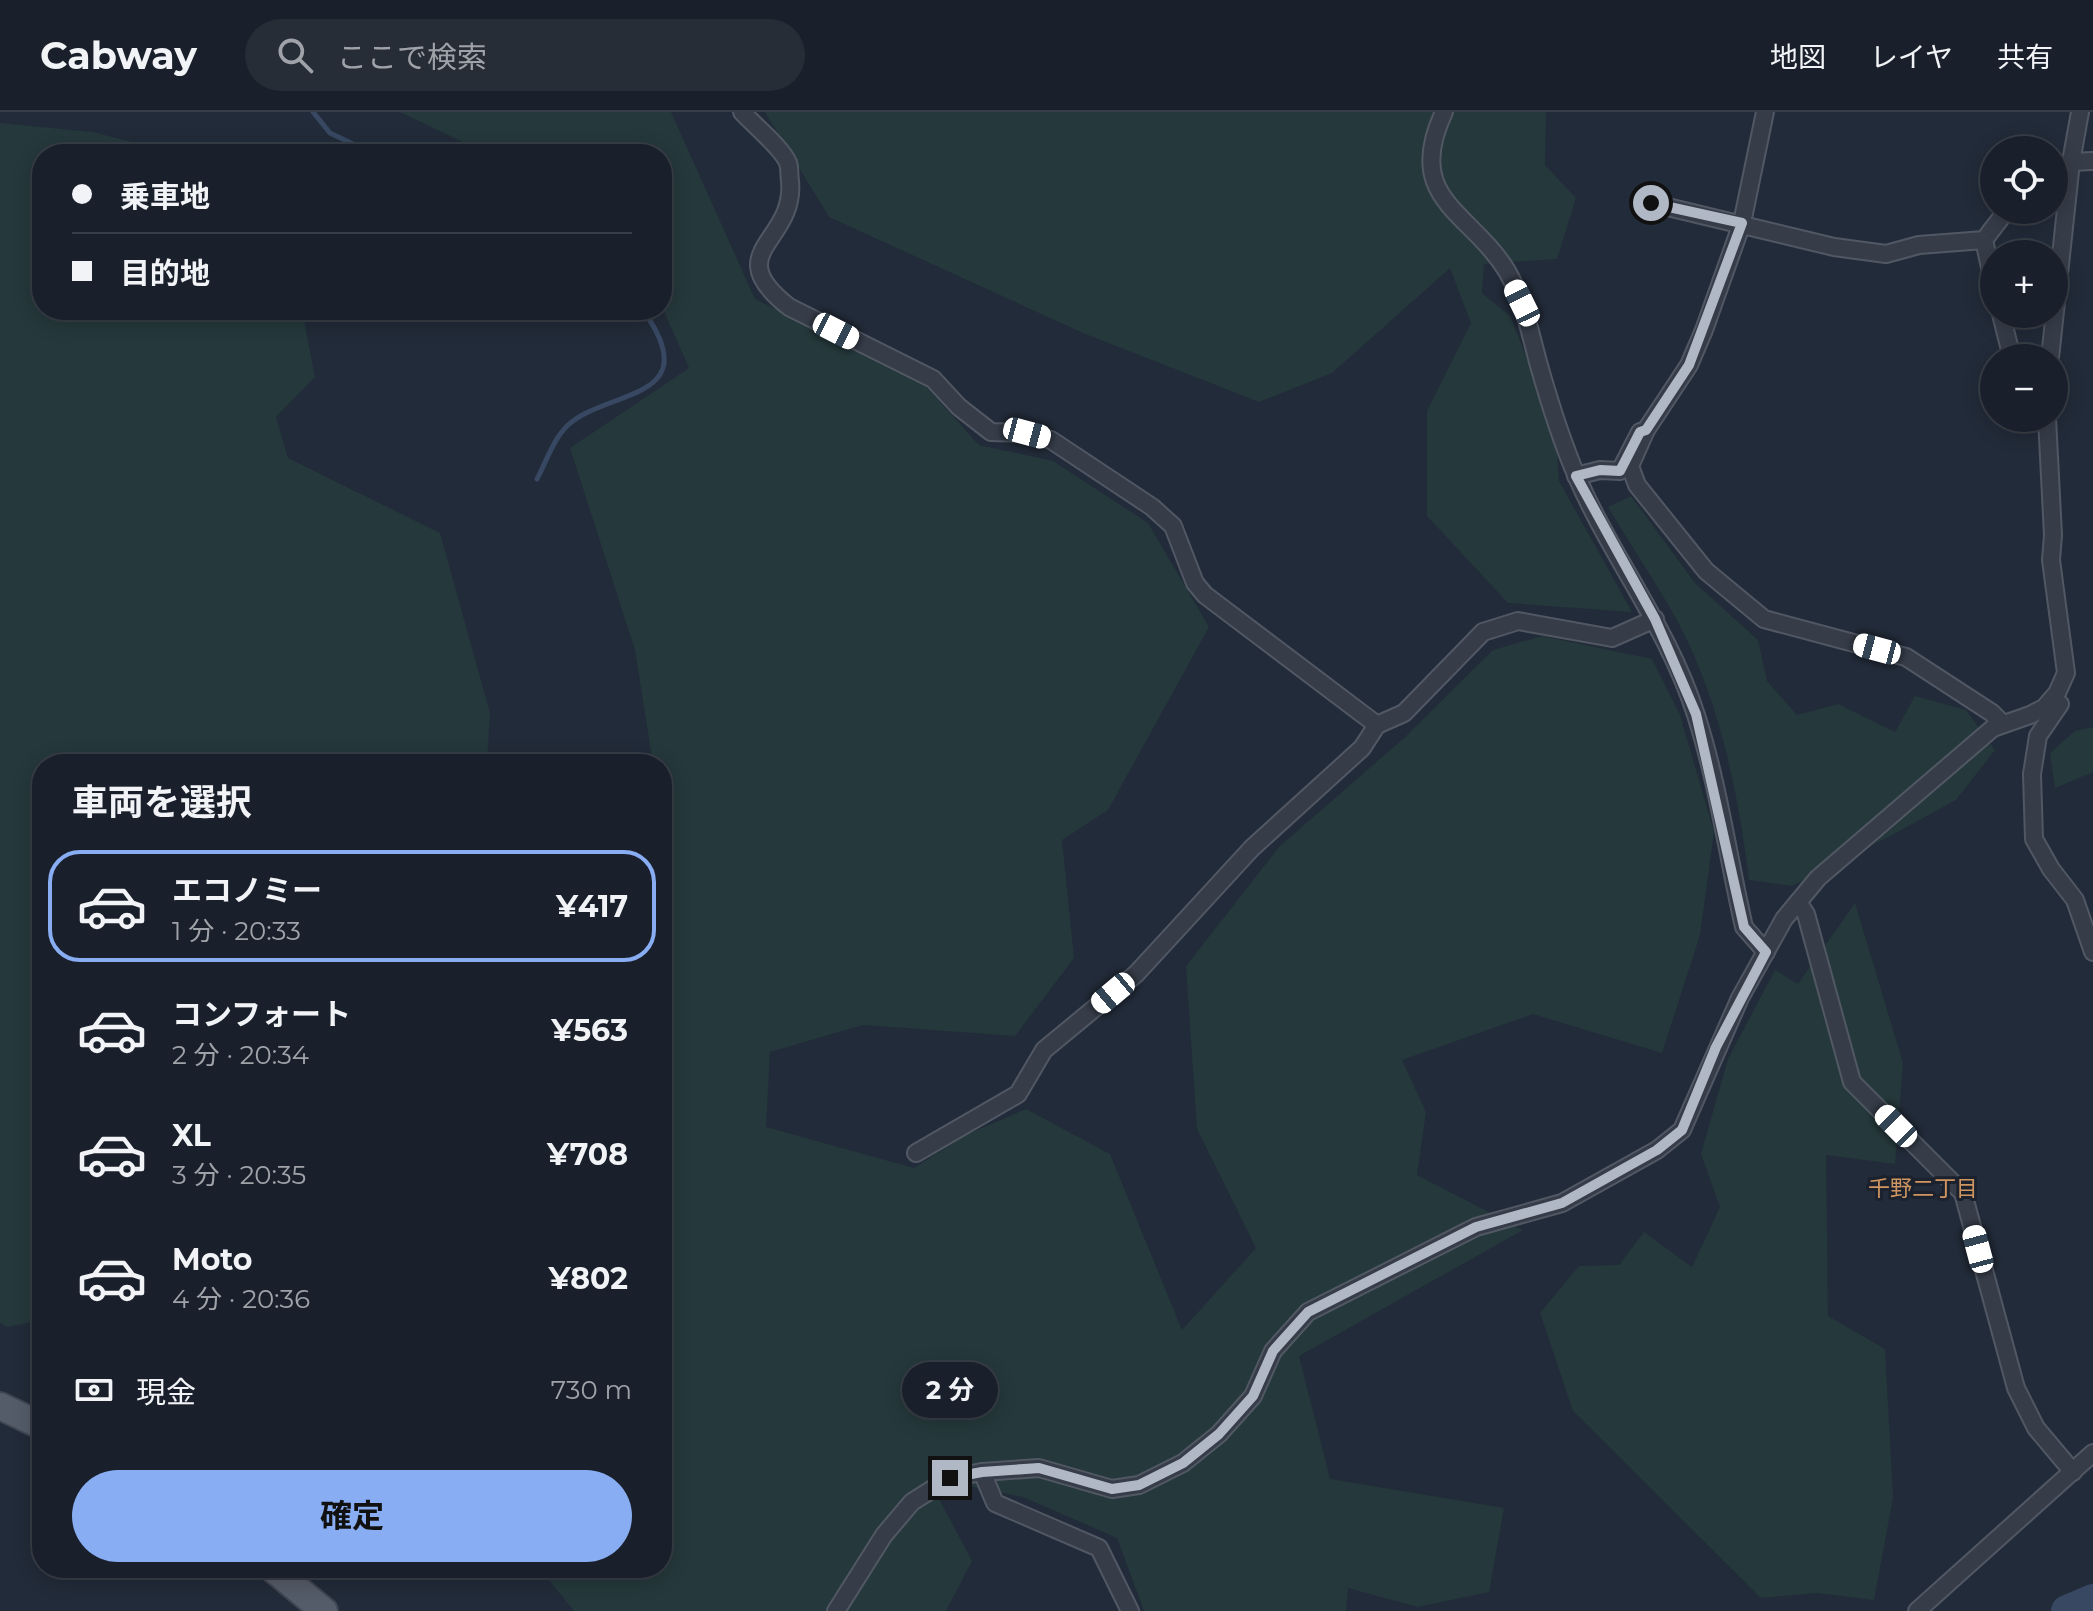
<!DOCTYPE html>
<html lang="ja">
<meta charset="utf-8">
<style>
:root{--surface:#1a202b;--page:#272d37;--text:#f1f3f6;--muted:#9fa3a9;--line:#383e47;--accent:#88adf3}
body{margin:0;font-family:Montserrat,"Noto Sans JP",sans-serif;background:var(--page);color:var(--text);height:100vh;display:flex;flex-direction:column;font-size:30px;white-space:nowrap}
*{box-sizing:border-box;margin:0}
p{font-size:26px;color:var(--muted)}
.icon{flex:none;width:44px;height:44px;fill:none;stroke:currentColor;stroke-width:2;stroke-linecap:round;stroke-linejoin:round}
.map{position:relative;flex:1;overflow:hidden}
.drawer{position:absolute;left:32px;top:642px;width:640px;height:824px;display:flex;flex-direction:column;background:var(--surface);border-radius:32px;box-shadow:0 4px 20px #0003,0 0 0 2px var(--line)}
.drawer>*{flex:none}
.hud{position:absolute;left:32px;top:32px;width:640px;height:176px;border-radius:32px;box-shadow:0 4px 20px #0003,0 0 0 2px var(--line);display:grid;align-content:center;height:176px;padding:0 40px;background:var(--surface)}
.controls{position:absolute;left:1980px;top:24px;display:grid;gap:16px}
.controls a{display:grid;place-items:center;width:88px;height:88px;border-radius:50%;background:var(--surface);box-shadow:0 4px 20px #0003,0 0 0 2px var(--line);font-size:40px}
.end{position:absolute;width:36px;height:36px;margin:-18px;border:10px solid #b1b8c5;background:#111;box-shadow:0 0 0 4px #111}
.from{border-radius:50%}
.bubble{position:absolute;height:56px;border-radius:28px;background:var(--surface);box-shadow:0 4px 20px #0003,0 0 0 2px var(--line);font-size:26px;font-weight:700;line-height:56px;text-align:center}
.car{position:absolute;width:24px;height:48px;margin:-24px -12px;border-radius:10px;box-shadow:0 0 6px 2px #0007;background:linear-gradient(#fff 24%,#345 0 40%,#fff 0 76%,#345 0 86%,#fff 0)}
.hud b{display:flex;align-items:center;gap:28px;height:76px;font-size:30px}
.hud b+b{border-top:2px solid var(--line)}
.hud i{width:20px;height:20px;background:var(--text)}
ul{padding:0;list-style:none}
li{display:flex;align-items:center;gap:24px;height:112px;margin:0 16px 12px;padding:0 24px;border:4px solid transparent;border-radius:32px}
li div{flex:1}
li b{display:block;font-size:30px}
li em{font-style:normal;font-weight:700}
li.on{border-color:var(--accent)}
li>.icon{width:72px;height:72px;stroke-width:1.5}
h2{padding:0 40px;font-size:36px;line-height:96px}
.pay{display:flex;align-items:center;gap:20px;height:88px;padding:0 40px;font-size:30px}
.pay p{margin-inline-start:auto}
.cta{display:flex;gap:16px;margin-top:auto;padding:16px 40px}
.cta a{flex:1;height:92px;border-radius:48px;background:var(--accent);color:#111;font-size:32px;font-weight:700;line-height:92px;text-align:center}
header{display:flex;align-items:center;gap:48px;box-sizing:border-box;height:112px;padding:0 40px;background:var(--surface);border-bottom:2px solid var(--line)}
header strong{font-size:38px}
nav{display:flex;gap:44px;margin-inline-start:auto;font-size:28px}
.search{width:560px;height:72px;background:var(--page);display:flex;align-items:center;gap:20px;box-sizing:border-box;padding:0 28px;border-radius:44px;color:var(--muted);font-size:30px}
.map>svg:first-child{display:block}
</style>
<header>
<strong>Cabway</strong>
<div class="search"><svg class="icon" aria-label="search" viewBox="0 0 24 24"><circle cx="10" cy="10" r="6"/><path d="M15 15l6 6"/></svg>ここで検索</div>
<nav><a>地図</a><a>レイヤ</a><a>共有</a></nav>
</header>
<div class="map">
<svg width="2093" height="1499" viewBox="0 0 2093 1499">
<rect width="100%" height="100%" fill="#222b39"/>
<g fill="#25383b">
<path d="M400 0H671L755 187 921 269 979 333 1053 349 1148 411 1209 515 1108 698 1062 728 1074 846 1015 924 863 913 770 940 766 1015 914 1056 966 1023 1026 997 1110 1042 1182 1218 1256 1136 1197 1017 1186 854 1279 735 1404 626 1493 538 1542 524 1652 547 1680 603 1714 720 1700 823 1662 941 1533 902 1402 948 1426 1000 1417 1063 1523 1118 1299 1244 1330 1367 1504 1396 1489 1480 1418 1495 1348 1476 1346 1499H1144L1117 1426 1023 1385 928 1366 972 1449 946 1499H574L545 1463 542 1456H662V652H653L635 538 570 336 689 256 662 195V42H488Z"/>
<path d="M765 0H1546L1545 53 1576 86 1557 147 1484 152 1482 181 1510 204 1555 316 1559 369 1632 500 1508 491 1427 404V299L1471 211 1450 156 1332 261 1259 290 1083 221 829 105Z"/>
<path d="M0 11 93 20 179 42H42V198H302L315 265 276 305 288 346 440 421 490 601 487 652H42V1208L7 1215 0 1211Z"/>
<path d="M1631 384 1695 471 1758 528 1767 569 1797 603 1838 592 1895 620 1915 584 1966 598 1995 638 1956 688 1892 723 1792 774 1749 768C1738 680 1720 590 1678 510 1656 471 1631 433 1608 395Z"/>
<path d="M2093 615V660L2055 676 2050 641 2075 619Z"/>
<path d="M1855 791 1903 951 1895 1052 1826 1043 1828 1204 1885 1237 1893 1386 1874 1488 1817 1481 1761 1486 1573 1299 1540 1201 1579 1154 1619 1153 1644 1120 1692 1155 1720 1095 1701 1042 1728 947 1775 858 1798 872Z"/>
</g>
<g fill="none" stroke-linecap="round" stroke-linejoin="round">
<g stroke="#384862" stroke-width="5">
<path d="M313 0 330 21 374 42"/>
<path d="M537 367C546 350 554 326 568 313 608 277 708 289 643 198"/>
</g>
<path stroke="#384862" stroke-width="32" d="M2067 1499 2093 1488"/>
<defs>
<g id="street">
<path d="M742 0C753 12 783 37 788 51 790 56 789 64 790 69 796 131 718 139 789 195L933 267 959 295 991 320 1027 321 1051 328 1152 395 1173 414 1195 471 1205 483 1377 613"/>
<path d="M1444 0C1403 87 1470 99 1507 159 1523 187 1530 219 1538 250 1549 289 1561 328 1577 365 1612 446 1669 517 1696 603 1718 671 1728 745 1744 815L1766 840"/>
<path d="M2071 50 2093 49"/>
<path d="M1651 91 1834 135 1886 142 1919 133 1984 128 2007 98"/>
<path d="M1984 128 1994 174"/>
<path d="M2001 202 2012 246"/>
<path d="M2050 246 2071 50 2080 0"/>
<path d="M1646 318 1630 354 1637 373 1706 459 1764 507 1906 545 1992 601 2003 612"/>
<path d="M1576 364 1600 358 1620 359 1640 320 1646 318 1689 253 1704 218 1742 111 1765 0"/>
<path d="M2060 592 2038 624 2032 662 2034 727 2051 757 2075 788 2093 840"/>
<path d="M1798 790 1806 802 1852 970 1963 1081 2016 1276 2036 1316 2073 1360"/>
<path d="M916 1041 1018 982 1044 938 1136 862 1252 736 1362 636 1377 613 1404 601 1483 520 1518 509 1612 526 1655 507"/>
<path d="M982 1360 995 1391 1099 1436 1130 1499"/>
<path d="M836 1499 884 1423 912 1390 950 1366 982 1360 1039 1356 1112 1377 1139 1373 1183 1351 1219 1322 1253 1284 1273 1239 1308 1200 1476 1115 1562 1091 1657 1038 1682 1018 1740 886 1784 807 1818 766 1993 616 2030 603 2044 596 2057 581 2066 561 2051 448 2053 423 2047 306"/>
<path d="M1917 1499 2093 1341"/>
</g>
<g id="primary">
<path d="M0 1294 42 1314"/>
<path d="M272 1456 324 1499"/>
</g>
</defs>
<use href="#street" stroke="#515864" stroke-width="20"/>
<use href="#primary" stroke="#3f4652" stroke-width="30"/>
<use href="#street" stroke="#363d49" stroke-width="16"/>
<use href="#primary" stroke="#545c69" stroke-width="26"/>
</g>
<g fill="none" stroke-linecap="round" stroke-linejoin="round">
<path stroke="#b1b8c5" stroke-width="10" d="M950 1366 982 1360 1039 1356 1112 1377 1139 1373 1183 1351 1219 1322 1253 1284 1273 1239 1308 1200 1476 1115 1562 1091 1657 1038 1682 1018 1716 935 1766 840 1744 815 1696 602 1655 507 1576 364 1600 358 1620 359 1640 320 1646 318 1689 253 1742 111 1651 91"/>
</g>
<g text-anchor="middle" dominant-baseline="central" stroke-width="6" stroke-linejoin="round" paint-order="stroke">
<g font-size="22" fill="#cf9662" stroke="#1b222e">
<text x="1923" y="1076">千野二丁目</text>
</g>
</g>
</svg>
<div class="controls">
<a><svg class="icon" aria-label="locate" viewBox="0 0 24 24"><circle cx="12" cy="12" r="6"/><path d="M12 2v4M12 18v4M2 12h4M18 12h4"/></svg></a>
<a>+</a>
<a>−</a>
</div>
<i class="end from" style="left:1651px;top:91px"></i>
<i class="end" style="left:950px;top:1366px"></i>
<div class="bubble" style="left:902px;top:1250px;width:96px">2 分</div>
<i class="car" style="left:1522px;top:191px;rotate:334deg"></i>
<i class="car" style="left:836px;top:219px;rotate:117deg"></i>
<i class="car" style="left:1027px;top:321px;rotate:105deg"></i>
<i class="car" style="left:1877px;top:537px;rotate:285deg"></i>
<i class="car" style="left:1113px;top:881px;rotate:230deg"></i>
<i class="car" style="left:1896px;top:1014px;rotate:315deg"></i>
<i class="car" style="left:1978px;top:1137px;rotate:345deg"></i>
<div class="hud">
<b><i class="from"></i>乗車地</b>
<b><i></i>目的地</b>
</div>
<section class="drawer">
<h2>車両を選択</h2>
<ul>
<li class="on"><svg class="icon" aria-label="car" viewBox="0 0 24 24"><path d="M5 17H2v-5l4-1 3-4h7l3 4 3 1v5h-3M9 17h6M6 11h13"/><circle cx="7" cy="17" r="2"/><circle cx="17" cy="17" r="2"/></svg><div><b>エコノミー</b><p>1 分 · 20:33</p></div><em>¥417</em></li>
<li><svg class="icon" aria-label="car" viewBox="0 0 24 24"><path d="M5 17H2v-5l4-1 3-4h7l3 4 3 1v5h-3M9 17h6M6 11h13"/><circle cx="7" cy="17" r="2"/><circle cx="17" cy="17" r="2"/></svg><div><b>コンフォート</b><p>2 分 · 20:34</p></div><em>¥563</em></li>
<li><svg class="icon" aria-label="car" viewBox="0 0 24 24"><path d="M5 17H2v-5l4-1 3-4h7l3 4 3 1v5h-3M9 17h6M6 11h13"/><circle cx="7" cy="17" r="2"/><circle cx="17" cy="17" r="2"/></svg><div><b>XL</b><p>3 分 · 20:35</p></div><em>¥708</em></li>
<li><svg class="icon" aria-label="car" viewBox="0 0 24 24"><path d="M5 17H2v-5l4-1 3-4h7l3 4 3 1v5h-3M9 17h6M6 11h13"/><circle cx="7" cy="17" r="2"/><circle cx="17" cy="17" r="2"/></svg><div><b>Moto</b><p>4 分 · 20:36</p></div><em>¥802</em></li>
</ul>
<div class="pay"><svg class="icon" aria-label="cash" viewBox="0 0 24 24"><path d="M3 7h18v10H3z"/><circle cx="12" cy="12" r="2"/></svg>現金<p>730 m</p></div>
<div class="cta"><a>確定</a></div>
</section>
</div>
